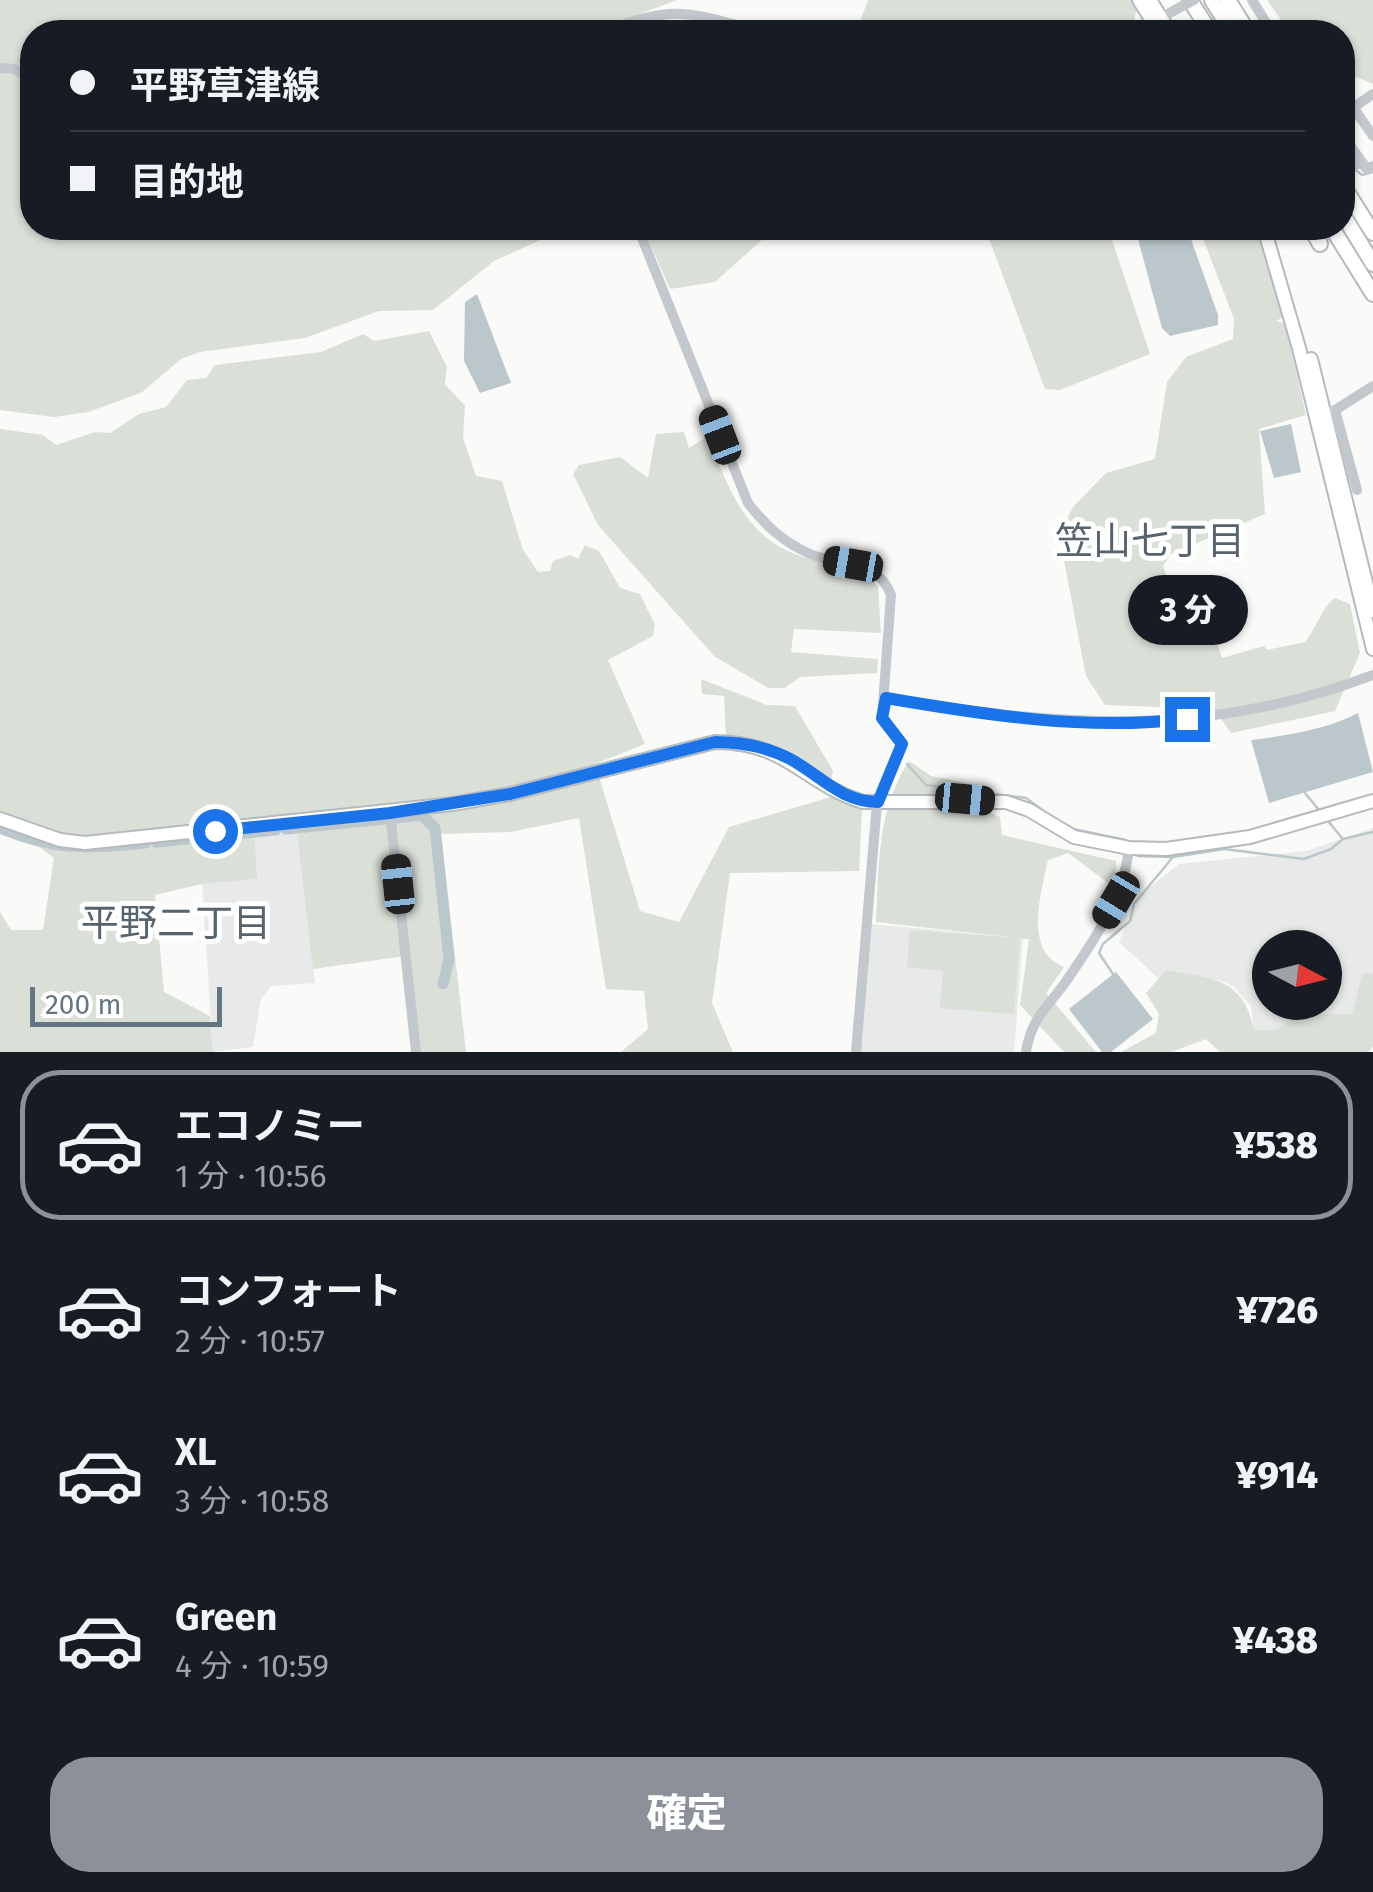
<!DOCTYPE html>
<html lang="ja">
<meta charset="utf-8">
<style>
:root{--surface:#171b24;--page:#242831;--text:#f1f3f6;--muted:#9ea1a6;--line:#363941;--accent:#8c9099}
body{margin:0;font-family:"Fira Sans","Noto Sans JP",sans-serif;background:var(--page);color:var(--text);height:100vh;display:flex;flex-direction:column;font-size:38px;white-space:nowrap}
*{box-sizing:border-box;margin:0}
p{font-size:32px;color:var(--muted)}
.icon{flex:none;width:55px;height:55px;fill:none;stroke:currentColor;stroke-width:2;stroke-linecap:round;stroke-linejoin:round}
.map{position:relative;height:1052px;overflow:hidden}
.sheet{display:flex;flex-direction:column;background:var(--surface);flex:1}
.sheet>*{flex:none}
.guide{position:absolute;left:20px;top:20px;width:1335px;height:220px;border-radius:40px;box-shadow:0 2px 8px #0004;display:grid;align-content:center;height:220px;padding:0 50px;background:var(--surface)}
.needle{width:65px;rotate:97deg}
.fabs{position:absolute;left:1252px;top:930px;display:grid;gap:20px}
.fabs a{display:grid;place-items:center;width:90px;height:90px;border-radius:50%;background:var(--surface);box-shadow:0 2px 8px #0004;font-size:50px}
.scale{position:absolute;left:30px;bottom:25px;width:192px;box-sizing:border-box;padding-left:10px;border:5px solid #657683;border-top:0;font-size:28px;line-height:35px;white-space:nowrap;color:#657683;-webkit-text-stroke:8px #fff;paint-order:stroke}
.end{position:absolute;width:45px;height:45px;margin:-22px;border:12px solid #1a73e8;background:#fff;box-shadow:0 0 0 5px #fff}
.from{border-radius:50%}
.bubble{position:absolute;height:70px;border-radius:35px;background:var(--surface);box-shadow:0 2px 8px #0004;font-size:32px;font-weight:800;line-height:70px;text-align:center}
.car{position:absolute;width:30px;height:60px;margin:-30px -15px;border-radius:12px;box-shadow:0 0 8px 2px #0007;background:linear-gradient(#222 24%,#8ab4d8 0 40%,#222 0 76%,#8ab4d8 0 86%,#222 0)}
.guide b{display:flex;align-items:center;gap:35px;height:95px;font-size:38px}
.guide b+b{border-top:2px solid var(--line)}
.guide i{width:25px;height:25px;background:var(--text)}
ul{padding:18px 0 0;list-style:none}
li{display:flex;align-items:center;gap:30px;height:150px;margin:0 20px 15px;padding:0 30px;border:5px solid transparent;border-radius:40px}
li div{flex:1}
li b{display:block;font-size:38px}
li em{font-style:normal;font-weight:800}
li.selected{border-color:var(--accent)}
li>.icon{width:90px;height:90px;stroke-width:1.5}
.action{display:flex;gap:20px;margin-top:auto;padding:20px 50px}
.action a{flex:1;height:115px;border-radius:40px;background:var(--accent);color:#fff;font-size:40px;font-weight:800;line-height:115px;text-align:center}
.map>svg:first-child{display:block}
</style>
<div class="map">
<svg width="1373" height="1052" viewBox="0 0 1373 1052">
<rect width="100%" height="100%" fill="#fafaf8"/>
<g fill="#e8e9e9" fill-rule="evenodd">
<path d="M296 824 315 983 271 986 261 999 253 1047 213 1052 202 884 256 879 254 828Z"/>
<path d="M1373 828V973L1362 974 1352 1014 1301 1013 1276 1030H1254L1251 1006 1234 987 1222 981 1167 970 1158 978 1119 942 1140 895 1179 864 1306 851ZM1270 948H1325V1002H1270Z"/>
<path d="M871 924 1023 938 1014 1052H860Z"/>
</g>
<g fill="#dadfd7">
<path d="M0 0H677L591 32H32V228H567L494 261 433 310 379 311 305 338 200 352 181 359 141 393 88 412 54 417 0 410Z"/>
<path d="M868 0H1138L1134 23 1140 32H866L861 19Z"/>
<path d="M1267 0H1373V84L1356 77 1343 80 1342 32H1290Z"/>
<path d="M643 228H772L773 230 715 282 670 289Z"/>
<path d="M985 228H1108L1150 354 1060 390 1045 389Z"/>
<path d="M1199 228H1257L1285 316 1276 321 1285 323 1306 415 1259 429 1265 514 1171 554 1163 566 1182 617 1211 624 1222 658 1264 646 1267 650 1305 642C1316 629 1322 607 1335 598L1350 604 1360 653 1335 711 1231 733 1214 709 1105 705 1086 676 1059 534 1073 507 1106 473 1155 459 1167 382 1186 357 1233 339 1234 319Z"/>
<path d="M429 331 447 367 445 384 465 406 463 438 476 476 502 481 523 550 538 572 550 571 553 561 570 555 578 559 585 545 599 551 620 588 640 594 655 625 653 636 608 660 645 744 595 764 640 911 679 922 729 827 834 796 862 810 859 871 730 873 712 1003 733 1052H621L648 1029 644 991 606 989 579 818 510 832 441 834 466 1052H416L405 956 313 969 296 824 254 828 257 879 202 884 155 895 164 992 210 1016 213 1052H0V912L11 930H43L54 858 0 818V429L43 435 56 445 95 432 110 433 139 414 166 407 187 380 206 378 215 365 321 352 363 334 374 341Z"/>
<path d="M684 432 689 448 708 436C728 488 746 541 806 558 834 566 855 568 878 586L881 633 794 629 791 652 878 659 877 673 800 677 785 688H768L714 656 598 525 573 474 579 465 620 457 648 478 656 434Z"/>
<path d="M701 679 767 705 795 706 833 771 831 780C796 758 768 738 726 737L724 696 702 694Z"/>
<path d="M909 761 931 776 976 785 974 806 1000 817 1002 835 1116 861 1115 888 1068 853 1048 860C1041 894 1023 951 1064 967L1046 993 1096 1052H1064L1020 1005 1029 939H1020L1014 1014 940 1008 943 971 907 967 910 930 1018 938 876 922C879 865 877 810 909 761Z"/>
<path d="M1166 970C1213 979 1243 977 1254 1030H1276L1301 1013 1352 1014 1362 974 1373 973V1047L1368 1052H1220L1206 1039 1171 1052H1121L1156 1033 1159 1014 1146 993Z"/>
</g>
<g fill="#bbc7cb">
<path d="M1135 228H1187L1218 315V325L1170 336 1162 328Z"/>
<path d="M477 294 511 383 480 393 464 361 465 302Z"/>
<path d="M1291 424 1301 472 1274 478 1260 431Z"/>
<path d="M1358 713 1373 772 1269 803 1251 740C1289 735 1325 730 1358 713Z"/>
<path d="M1116 972 1153 1019 1111 1052H1102L1069 1009Z"/>
</g>
<g fill="none" stroke-linecap="round" stroke-linejoin="round">
<g stroke="#bbc7cb" stroke-width="2.5">
<path d="M1356 170 1362 175 1373 172"/>
<path d="M907 764 926 785 1026 798 1049 815"/>
<path d="M1305 793 1319 810"/>
<path d="M1328 821 1342 838"/>
<path d="M1073 829 1126 840"/>
<path d="M1138 856 1171 857"/>
<path d="M1113 974 1099 953 1103 944 1130 921 1134 904 1173 857 1224 849 1304 859 1331 849 1343 839 1373 832"/>
</g>
<g stroke="#bbc7cb" stroke-width="11">
<path d="M396 818 422 815 435 828 449 959 443 984"/>
<path d="M0 828C54 851 89 849 145 843"/>
<path d="M286 829 385 819"/>
<path d="M156 842 276 830"/>
</g>
<defs>
<g id="major">
<path d="M1139 0 1159 32"/>
<path d="M1150 0 1170 32"/>
<path d="M1264 228 1299 348 1373 649"/>
<path d="M1311 359 1373 611"/>
<path d="M0 819 60 840 85 843 453 804 510 794 715 742C788 742 804 784 863 802H1006L1029 810 1074 837 1129 848 1166 849 1250 837 1373 801"/>
</g>
<g id="highway">
<path d="M1190 0 1210 32"/>
<path d="M1212 0 1232 32"/>
<path d="M1228 0 1248 32"/>
<path d="M1342 184 1373 233"/>
<path d="M1342 213 1373 264"/>
<path d="M1311 228 1320 244"/>
<path d="M1332 228 1373 294"/>
</g>
</defs>
<use href="#major" stroke="#b5babe" stroke-width="16"/>
<use href="#highway" stroke="#b4b9bd" stroke-width="18"/>
<g stroke="#c3c8cc" stroke-width="10">
<path d="M1252 0 1272 32"/>
<path d="M604 32C674 2 693 14 763 32"/>
<path d="M1138 32 1173 11"/>
<path d="M0 68 15 69 32 80"/>
<path d="M1342 91 1373 136"/>
<path d="M1354 107 1373 94"/>
<path d="M1342 134 1366 168 1373 166"/>
<path d="M1342 167 1363 163"/>
<path d="M638 228 748 503C765 525 783 542 810 554 841 567 877 558 891 595L882 718 902 744 877 803 856 1052"/>
<path d="M1335 410 1357 490"/>
<path d="M1332 412 1373 386"/>
<path d="M886 699C1060 725 1203 740 1373 675"/>
<path d="M390 813 416 1052"/>
<path d="M1026 1052C1031 1018 1049 1006 1067 980 1095 939 1124 897 1129 848"/>
</g>
<use href="#major" stroke="#fff" stroke-width="12"/>
<use href="#highway" stroke="#fff" stroke-width="14"/>
<path stroke="#c3c8cc" stroke-width="10" d="M1173 11 1194 0"/>
</g>
<g fill="none" stroke-linecap="round" stroke-linejoin="round">
<path stroke="#1a73e8" stroke-width="12" d="M215 831 390 813 510 794 715 742C742 742 768 747 792 760 822 777 842 802 878 802L902 744 882 718 886 698C986 715 1085 731 1187 719"/>
</g>
<g text-anchor="middle" dominant-baseline="central" stroke-width="10" stroke-linejoin="round" paint-order="stroke">
<g font-size="38" fill="#57646e" stroke="#fff">
<text x="1150" y="541">笠山七丁目</text>
<text x="176" y="923">平野二丁目</text>
</g>
</g>
</svg>
<div class="fabs">
<a><svg class="needle" viewBox="-14 -14 28 28"><path d="M0-13l5 13h-10z" fill="#e53935"/><path d="M0 13l5-13h-10z" fill="#9ea1a6"/></svg></a>
</div>
<div class="scale">200 m</div>
<i class="end from" style="left:215px;top:831px"></i>
<i class="end" style="left:1187px;top:719px"></i>
<div class="bubble" style="left:1128px;top:575px;width:120px">3 分</div>
<i class="car" style="left:720px;top:435px;rotate:339deg"></i>
<i class="car" style="left:853px;top:564px;rotate:280deg"></i>
<i class="car" style="left:965px;top:799px;rotate:95deg"></i>
<i class="car" style="left:398px;top:884px;rotate:354deg"></i>
<i class="car" style="left:1116px;top:900px;rotate:211deg"></i>
<div class="guide">
<b><i class="from"></i>平野草津線</b>
<b><i></i>目的地</b>
</div>
</div>
<section class="sheet">
<ul>
<li class="selected"><svg class="icon" aria-label="car" viewBox="0 0 24 24"><path d="M5 17H2v-5l4-1 3-4h7l3 4 3 1v5h-3M9 17h6M6 11h13"/><circle cx="7" cy="17" r="2"/><circle cx="17" cy="17" r="2"/></svg><div><b>エコノミー</b><p>1 分 · 10:56</p></div><em>¥538</em></li>
<li><svg class="icon" aria-label="car" viewBox="0 0 24 24"><path d="M5 17H2v-5l4-1 3-4h7l3 4 3 1v5h-3M9 17h6M6 11h13"/><circle cx="7" cy="17" r="2"/><circle cx="17" cy="17" r="2"/></svg><div><b>コンフォート</b><p>2 分 · 10:57</p></div><em>¥726</em></li>
<li><svg class="icon" aria-label="car" viewBox="0 0 24 24"><path d="M5 17H2v-5l4-1 3-4h7l3 4 3 1v5h-3M9 17h6M6 11h13"/><circle cx="7" cy="17" r="2"/><circle cx="17" cy="17" r="2"/></svg><div><b>XL</b><p>3 分 · 10:58</p></div><em>¥914</em></li>
<li><svg class="icon" aria-label="car" viewBox="0 0 24 24"><path d="M5 17H2v-5l4-1 3-4h7l3 4 3 1v5h-3M9 17h6M6 11h13"/><circle cx="7" cy="17" r="2"/><circle cx="17" cy="17" r="2"/></svg><div><b>Green</b><p>4 分 · 10:59</p></div><em>¥438</em></li>
</ul>
<div class="action"><a>確定</a></div>
</section>
